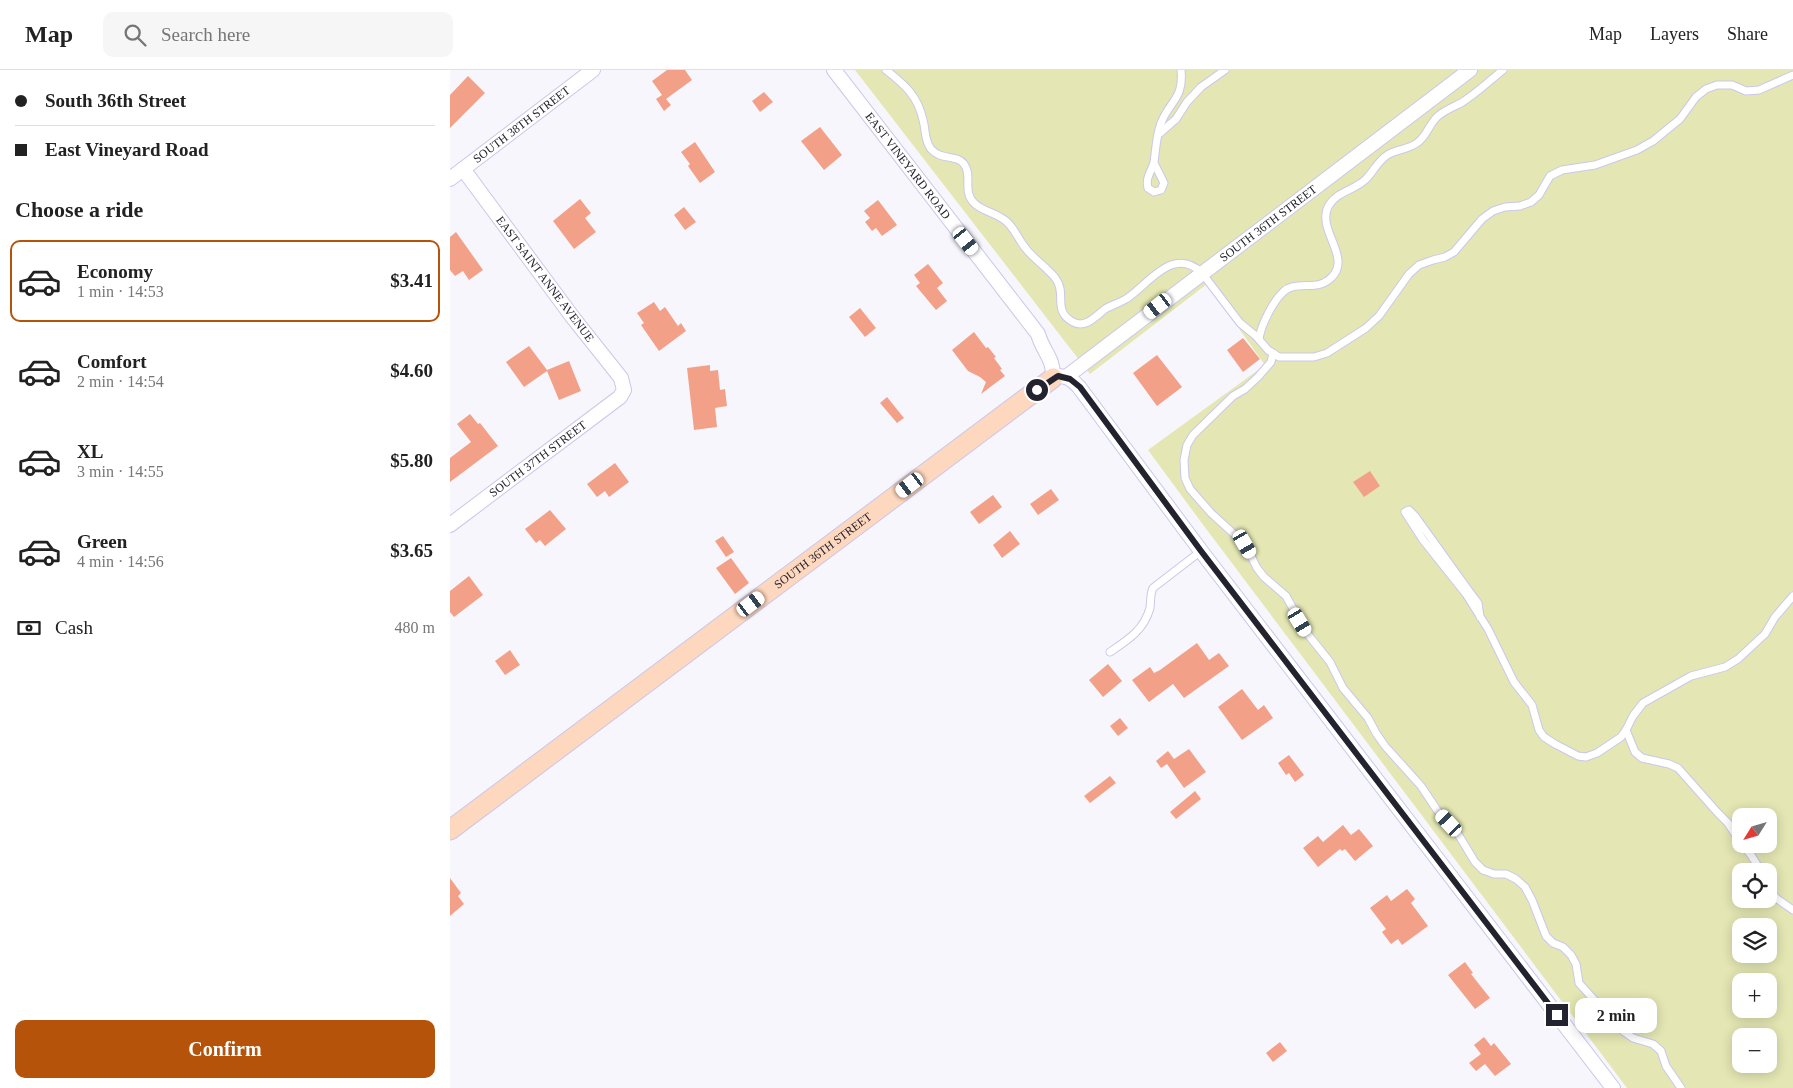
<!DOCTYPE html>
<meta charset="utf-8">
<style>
:root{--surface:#fff;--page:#f6f6f6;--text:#222;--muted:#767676;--line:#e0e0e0;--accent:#b45309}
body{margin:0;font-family:"Times New Roman",serif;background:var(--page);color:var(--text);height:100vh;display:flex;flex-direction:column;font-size:19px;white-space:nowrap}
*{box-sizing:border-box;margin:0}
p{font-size:16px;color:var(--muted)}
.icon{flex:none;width:28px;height:28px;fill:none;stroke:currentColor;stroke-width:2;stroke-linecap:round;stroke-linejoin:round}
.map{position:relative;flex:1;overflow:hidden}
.details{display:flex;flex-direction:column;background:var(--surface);width:450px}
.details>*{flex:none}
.banner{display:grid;align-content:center;height:110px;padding:0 15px;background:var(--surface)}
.needle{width:32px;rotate:233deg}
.tools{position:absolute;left:1282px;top:738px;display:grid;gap:10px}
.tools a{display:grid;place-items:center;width:45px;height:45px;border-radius:10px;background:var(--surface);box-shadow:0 2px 12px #0003;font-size:25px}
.end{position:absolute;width:22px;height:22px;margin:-11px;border:6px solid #23222f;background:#fff;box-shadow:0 0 0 2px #fff}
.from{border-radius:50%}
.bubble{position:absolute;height:35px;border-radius:10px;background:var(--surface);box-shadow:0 2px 12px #0003;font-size:16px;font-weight:600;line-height:35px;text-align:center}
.car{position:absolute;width:15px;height:30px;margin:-15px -8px;border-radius:6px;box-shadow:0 0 4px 1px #0007;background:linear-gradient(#fff 24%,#345 0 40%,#fff 0 76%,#345 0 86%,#fff 0)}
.banner b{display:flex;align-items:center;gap:18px;height:48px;font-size:19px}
.banner b+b{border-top:1px solid var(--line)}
.banner i{width:12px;height:12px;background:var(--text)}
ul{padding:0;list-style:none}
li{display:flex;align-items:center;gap:15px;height:82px;margin:0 10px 8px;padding:0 5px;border:2px solid transparent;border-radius:10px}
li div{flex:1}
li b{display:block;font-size:19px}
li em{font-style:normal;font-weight:600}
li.selected{border-color:var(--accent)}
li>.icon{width:45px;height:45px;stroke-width:1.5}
h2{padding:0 15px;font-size:22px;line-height:60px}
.pay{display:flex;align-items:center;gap:12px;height:55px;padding:0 15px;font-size:19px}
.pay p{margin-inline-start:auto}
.button{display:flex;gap:10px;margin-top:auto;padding:10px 15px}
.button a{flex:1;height:58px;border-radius:10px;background:var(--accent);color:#fff;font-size:20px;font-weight:600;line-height:58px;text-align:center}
header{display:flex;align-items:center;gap:30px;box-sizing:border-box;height:70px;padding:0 25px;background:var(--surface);border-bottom:1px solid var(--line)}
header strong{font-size:24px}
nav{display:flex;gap:28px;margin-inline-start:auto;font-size:18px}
.search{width:350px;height:45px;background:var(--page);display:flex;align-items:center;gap:12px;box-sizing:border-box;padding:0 18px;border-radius:10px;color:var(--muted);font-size:19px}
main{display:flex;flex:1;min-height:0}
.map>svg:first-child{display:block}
</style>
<header>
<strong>Map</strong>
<div class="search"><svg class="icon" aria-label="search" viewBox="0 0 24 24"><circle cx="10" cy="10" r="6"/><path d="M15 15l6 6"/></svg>Search here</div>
<nav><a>Map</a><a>Layers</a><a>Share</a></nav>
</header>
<main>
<section class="details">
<div class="banner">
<b><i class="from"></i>South 36th Street</b>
<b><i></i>East Vineyard Road</b>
</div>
<h2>Choose a ride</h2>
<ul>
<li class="selected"><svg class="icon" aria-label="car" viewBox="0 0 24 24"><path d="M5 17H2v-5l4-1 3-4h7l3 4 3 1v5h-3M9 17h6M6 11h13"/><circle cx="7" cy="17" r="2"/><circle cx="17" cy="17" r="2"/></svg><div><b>Economy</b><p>1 min · 14:53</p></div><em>$3.41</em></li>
<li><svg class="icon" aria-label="car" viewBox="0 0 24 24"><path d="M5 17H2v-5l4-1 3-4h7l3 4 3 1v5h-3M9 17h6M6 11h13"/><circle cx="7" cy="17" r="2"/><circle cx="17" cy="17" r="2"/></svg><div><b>Comfort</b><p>2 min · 14:54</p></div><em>$4.60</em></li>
<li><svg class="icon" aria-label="car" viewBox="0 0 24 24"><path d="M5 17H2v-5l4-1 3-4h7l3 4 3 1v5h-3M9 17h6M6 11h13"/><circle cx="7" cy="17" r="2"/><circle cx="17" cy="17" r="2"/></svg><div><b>XL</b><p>3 min · 14:55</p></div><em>$5.80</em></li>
<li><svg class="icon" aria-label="car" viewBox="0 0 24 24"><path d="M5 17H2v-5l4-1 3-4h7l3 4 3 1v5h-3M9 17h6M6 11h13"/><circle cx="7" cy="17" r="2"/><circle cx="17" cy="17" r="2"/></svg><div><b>Green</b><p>4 min · 14:56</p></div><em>$3.65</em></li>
</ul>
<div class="pay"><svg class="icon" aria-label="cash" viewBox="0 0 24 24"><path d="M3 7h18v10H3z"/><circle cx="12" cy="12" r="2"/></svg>Cash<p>480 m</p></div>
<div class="button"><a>Confirm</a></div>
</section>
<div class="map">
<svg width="1343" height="1018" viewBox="0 0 1343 1018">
<rect width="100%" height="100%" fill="#f7f6fd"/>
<path fill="#e4e7b3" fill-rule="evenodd" d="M405 0H1343V1018H1177L751 452 698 380 815 295 757 214 640 304ZM1291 746H1319V774H1291ZM1291 801H1319V829H1291ZM1291 856H1319V884H1291ZM1291 911H1319V939H1291ZM1291 966H1319V994H1291Z"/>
<g fill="#f2a188">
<path d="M217 0H235L242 10 216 29 221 35 214 41 206 29 212 25 202 11Z"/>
<path d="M18 6 35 23 0 58V25Z"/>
<path d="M314 22 323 32 310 42 302 31Z"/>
<path d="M370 57 392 85 374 100 351 71Z"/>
<path d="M245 72 265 102 250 113 238 96 240 94 231 82Z"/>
<path d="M130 129 141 143 135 148 146 162 124 179 103 151Z"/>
<path d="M428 130 447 155 432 166 426 158 422 161 415 152 420 148 414 141Z"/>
<path d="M234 137 246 152 235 160 224 145Z"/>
<path d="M6 162 33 200 19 210 13 201 5 206 0 200V167Z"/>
<path d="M478 194 493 213 487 218 497 231 486 240 466 216 470 213 464 205Z"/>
<path d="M204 232 210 241 215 237 228 256 231 253 236 261 209 281 191 255 194 253 187 243Z"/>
<path d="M410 238 426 258 415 267 399 247Z"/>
<path d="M524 262 536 278 538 277 546 287 544 288 552 299 550 300 555 306 531 324 536 312 530 307 518 301 502 280Z"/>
<path d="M793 268 810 289 793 302 777 280Z"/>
<path d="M79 276 97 300 119 291 131 321 109 330 97 301 74 317 56 292Z"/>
<path d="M707 285 732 317 707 336 683 303Z"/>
<path d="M260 295V301L268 300 270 320 275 319 277 336 265 338 267 357 244 360 237 298Z"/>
<path d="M437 327 454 348 447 353 430 333Z"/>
<path d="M20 344 28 354 30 353 48 376 0 412V388L21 372 7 354Z"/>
<path d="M165 393 179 412 159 427 155 421 147 427 137 414Z"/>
<path d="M920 401 930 416 914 427 903 412Z"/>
<path d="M601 419 609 430 588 445 580 434Z"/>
<path d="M543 425 552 437 529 454 520 442Z"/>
<path d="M100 440 116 459 95 476 90 470 86 473 75 459Z"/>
<path d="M560 461 570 474 552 488 543 475Z"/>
<path d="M273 466 284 482 276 487 265 471Z"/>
<path d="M281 488 299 513 285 524 266 498Z"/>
<path d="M19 506 33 525 4 547 0 542V521Z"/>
<path d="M747 573 759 590 769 583 779 596 734 628 723 614 699 632 682 610 700 597 704 603 710 600Z"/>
<path d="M60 580 70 595 55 605 45 591Z"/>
<path d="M658 594 672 611 653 627 639 610Z"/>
<path d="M792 619 808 640 814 635 823 648 792 670 768 637Z"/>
<path d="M670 648 678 658 668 666 660 656Z"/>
<path d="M739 679 756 702 734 718 717 694 711 698 706 691 718 681 724 689Z"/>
<path d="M839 685 854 705 845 712 839 703 836 705 828 693Z"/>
<path d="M660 706 666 713 640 733 634 726Z"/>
<path d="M745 721 751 729 726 749 720 742Z"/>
<path d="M893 755 901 765 909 759 923 776 905 791 895 779 892 781 890 779 868 797 853 778 868 766 873 772Z"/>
<path d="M0 808 11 823 8 826 14 834 0 846Z"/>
<path d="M957 819 965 829 961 833 978 856 952 875 948 869 941 874 932 862 936 859 920 838 937 825 941 831Z"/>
<path d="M1015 892 1023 903 1021 904 1040 928 1025 939 998 905Z"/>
<path d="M1034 967 1041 976 1044 973 1061 994 1045 1006 1035 994 1026 1001 1019 993 1031 984 1024 975Z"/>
<path d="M830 972 837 981 823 992 816 983Z"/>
</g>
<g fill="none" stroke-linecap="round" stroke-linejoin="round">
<defs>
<g id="lane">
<path d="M436 0C454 14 468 26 473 50 476 60 474 70 481 79 491 91 507 84 514 94 523 106 512 121 524 133 533 142 548 143 557 152 565 159 569 171 577 180 585 190 598 198 606 209 617 224 602 241 623 252 635 259 646 246 655 239 662 235 669 233 676 229 699 214 723 175 752 203L790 253 806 266 818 280 829 287H864L877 283 916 258 929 246 959 204 969 195 983 190 995 187 1004 182 1032 149 1043 141 1055 137 1070 136 1081 132 1089 125 1100 106 1112 100 1145 95 1187 80 1203 71 1230 49 1246 27 1256 19 1267 15H1282L1296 21 1309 20 1343 5"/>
<path d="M710 63 726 49 737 32 751 17 775 0"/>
<path d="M704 93 714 113 711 120 704 122 698 118C695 107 702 101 704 92 706 79 706 66 711 53 720 30 734 29 731 0"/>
<path d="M809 269C811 255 827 220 842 217 857 213 869 220 882 207 902 186 865 159 879 135 888 121 905 120 916 109 924 101 928 90 939 84 948 79 959 79 967 73 977 66 979 54 988 46 995 40 1003 37 1011 33 1026 24 1039 11 1053 0"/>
<path d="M823 283 821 292 808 307 795 319 783 326 743 365 737 375 734 390 735 408 740 419 761 443 795 474 807 498 814 507 836 526 856 562 880 592 893 618 918 648 926 663 935 676 971 716 987 740 1008 764 1025 792 1033 800 1044 804H1056L1066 809 1075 817 1082 830 1096 866 1103 873 1113 877 1121 885 1126 894 1129 913 1137 922 1173 961 1183 968 1203 974 1211 981 1216 996 1231 1018"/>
<path d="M1030 547 1028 533 1019 521 965 446 959 440 955 442 973 470 1016 524 1038 559 1064 612 1082 635 1089 660 1094 667 1105 674 1128 686 1136 687 1147 683 1171 667 1176 660 1183 646 1193 633 1241 606 1275 597 1288 589 1315 564 1325 547 1343 526"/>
<path d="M660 582C678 570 694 560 700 538 701 531 700 524 703 518L751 481"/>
<path d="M1176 660 1185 682 1192 688 1219 694 1228 698 1267 742 1278 753 1291 773"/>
<path d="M1292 774 1301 785 1311 801"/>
<path d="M1319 819 1326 828 1343 840"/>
</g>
<g id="street">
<path id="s1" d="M384 0 588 264C593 282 604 288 603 308 614 303 622 309 629 317L751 481 1163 1018"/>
<path id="s2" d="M0 109 143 0"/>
<path id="s3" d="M616 307 1020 0"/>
<path id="s4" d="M0 455 170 327 174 320 171 308 124 249 13 99"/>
</g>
<g id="secondary">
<path id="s5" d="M0 760 603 308"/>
</g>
</defs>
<use href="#lane" stroke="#cbc7eb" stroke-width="9"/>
<use href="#street" stroke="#cbc7eb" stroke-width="16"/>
<use href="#secondary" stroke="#cbc7eb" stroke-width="21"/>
<use href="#lane" stroke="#fff" stroke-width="7"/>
<use href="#street" stroke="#fff" stroke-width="14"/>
<use href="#secondary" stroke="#fdd7be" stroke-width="19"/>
</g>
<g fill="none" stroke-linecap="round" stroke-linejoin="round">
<path stroke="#23222f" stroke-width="6" d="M587 320 608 306 620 309 630 317 751 481 1107 945"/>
</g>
<g text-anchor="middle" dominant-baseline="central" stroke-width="4" stroke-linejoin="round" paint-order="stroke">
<g font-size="12" fill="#23222f" stroke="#fff">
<text stroke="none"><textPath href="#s2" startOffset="90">SOUTH 38TH STREET</textPath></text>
<text stroke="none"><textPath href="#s1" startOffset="121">EAST VINEYARD ROAD</textPath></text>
<text stroke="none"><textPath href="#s3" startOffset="254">SOUTH 36TH STREET</textPath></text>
<text transform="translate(95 209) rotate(53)">EAST SAINT ANNE AVENUE</text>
<text stroke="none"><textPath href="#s4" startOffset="110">SOUTH 37TH STREET</textPath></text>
<text stroke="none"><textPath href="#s5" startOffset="466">SOUTH 36TH STREET</textPath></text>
</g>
</g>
</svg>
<div class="tools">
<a><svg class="needle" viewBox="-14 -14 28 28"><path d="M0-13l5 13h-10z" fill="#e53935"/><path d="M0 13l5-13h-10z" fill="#767676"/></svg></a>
<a><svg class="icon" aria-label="locate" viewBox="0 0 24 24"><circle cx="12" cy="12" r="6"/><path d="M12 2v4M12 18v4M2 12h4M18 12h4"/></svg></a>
<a><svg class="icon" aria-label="layers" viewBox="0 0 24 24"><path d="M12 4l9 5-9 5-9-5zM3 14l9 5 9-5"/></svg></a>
<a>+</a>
<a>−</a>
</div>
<i class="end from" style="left:587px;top:320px"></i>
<i class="end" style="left:1107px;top:945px"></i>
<div class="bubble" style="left:1125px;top:928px;width:82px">2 min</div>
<i class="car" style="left:516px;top:171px;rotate:142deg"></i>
<i class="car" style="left:708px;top:236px;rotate:232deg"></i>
<i class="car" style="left:460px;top:415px;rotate:233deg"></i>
<i class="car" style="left:795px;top:474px;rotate:150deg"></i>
<i class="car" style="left:301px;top:534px;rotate:53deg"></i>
<i class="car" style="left:850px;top:552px;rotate:149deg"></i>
<i class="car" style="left:999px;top:753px;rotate:317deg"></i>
</div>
</main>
